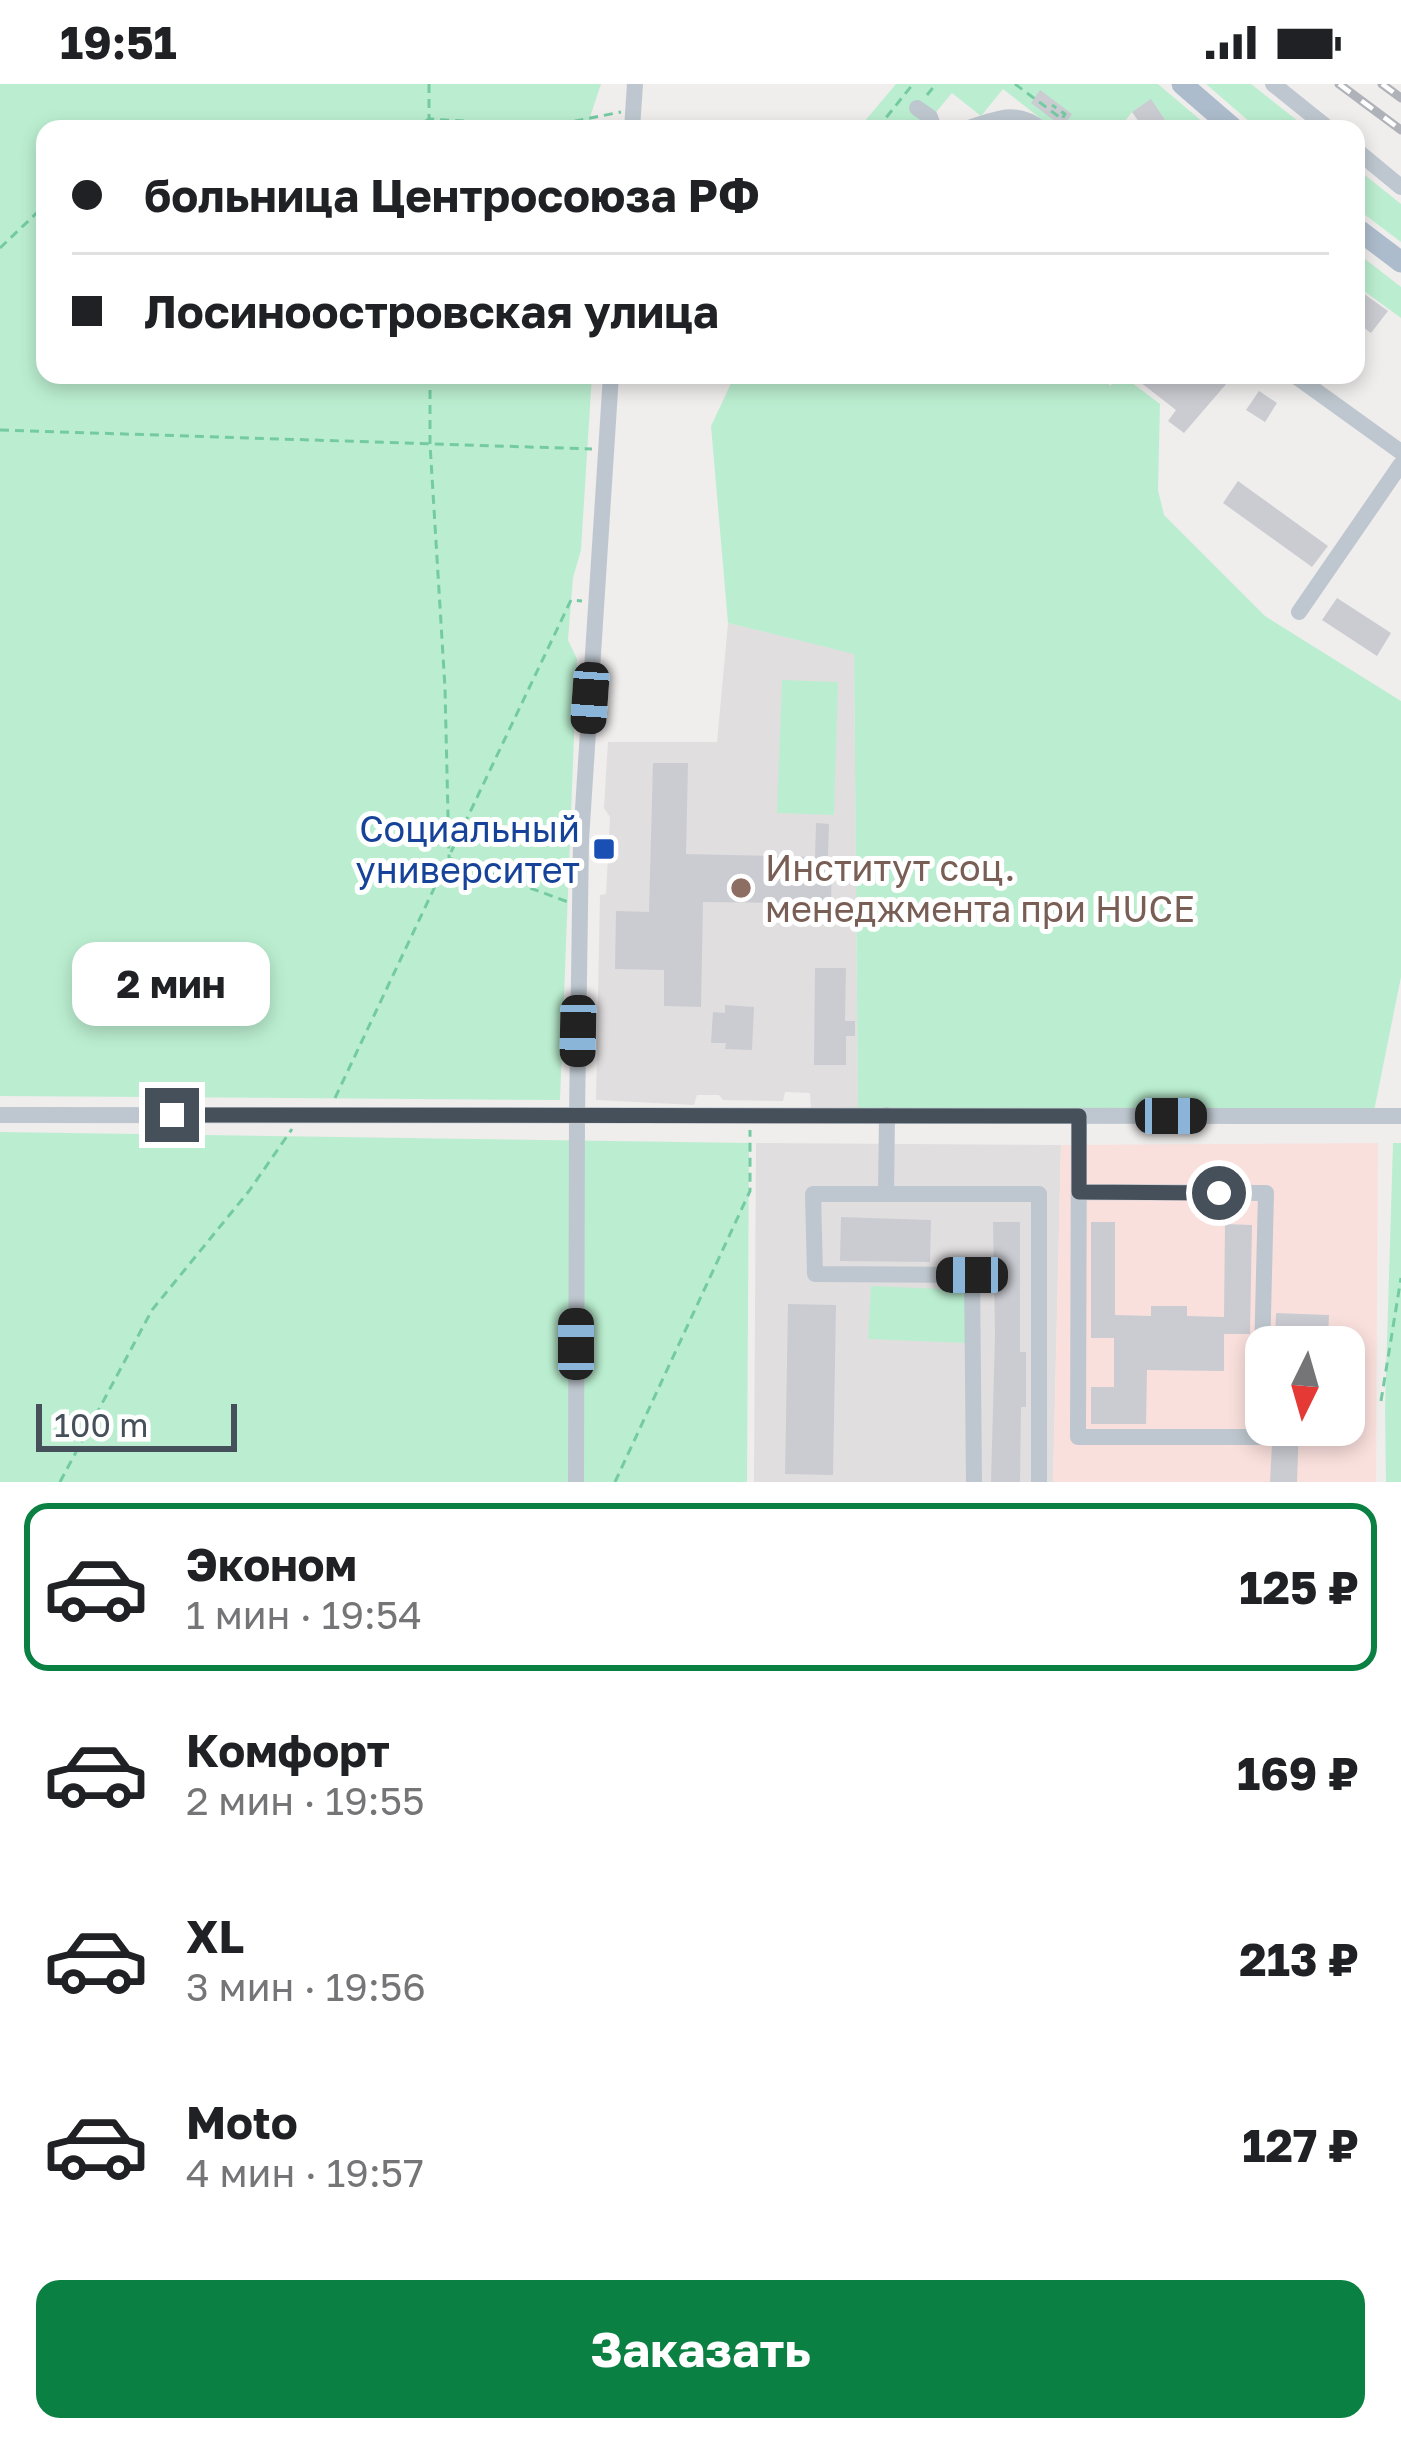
<!DOCTYPE html>
<html lang="ru">
<meta charset="utf-8">
<style>
:root{--surface:#fff;--page:#f2f2f2;--text:#202124;--muted:#757577;--line:#e0e0e0;--accent:#0b8043}
body{margin:0;font-family:"Golos Text",sans-serif;background:var(--page);color:var(--text);height:100vh;display:flex;flex-direction:column;font-size:45px;white-space:nowrap}
*{box-sizing:border-box;margin:0}
p{font-size:39px;color:var(--muted)}
.icon{flex:none;width:66px;height:66px;fill:none;stroke:currentColor;stroke-width:2;stroke-linecap:round;stroke-linejoin:round}
.map{position:relative;height:1398px;overflow:hidden}
.drawer{display:flex;flex-direction:column;background:var(--surface);flex:1}
.drawer>*{flex:none}
.hud{position:absolute;left:36px;top:36px;width:1329px;height:264px;border-radius:24px;box-shadow:0 6px 18px #0003;display:grid;align-content:center;height:264px;padding:0 36px;background:var(--surface)}
.needle{width:78px;rotate:185deg}
.controls{position:absolute;left:1245px;top:1242px;display:grid;gap:24px}
.controls a{display:grid;place-items:center;width:120px;height:120px;border-radius:24px;background:var(--surface);box-shadow:0 6px 18px #0003;font-size:60px}
.scale{position:absolute;left:36px;bottom:30px;width:201px;box-sizing:border-box;padding-left:12px;border:6px solid #46505a;border-top:0;font-size:33px;line-height:42px;white-space:nowrap;color:#46505a;-webkit-text-stroke:9px #fff;paint-order:stroke}
.end{position:absolute;width:54px;height:54px;margin:-27px;border:15px solid #46505a;background:#fff;box-shadow:0 0 0 6px #fff}
.from{border-radius:50%}
.bubble{position:absolute;height:84px;border-radius:24px;background:var(--surface);box-shadow:0 6px 18px #0003;font-size:39px;font-weight:700;line-height:84px;text-align:center}
.car{position:absolute;width:36px;height:72px;margin:-36px -18px;border-radius:15px;box-shadow:0 0 9px 3px #0007;background:linear-gradient(#222 24%,#8ab4d8 0 40%,#222 0 76%,#8ab4d8 0 86%,#222 0)}
.hud b{display:flex;align-items:center;gap:42px;height:114px;font-size:45px}
.hud b+b{border-top:3px solid var(--line)}
.hud i{width:30px;height:30px;background:var(--text)}
ul{padding:21px 0 0;list-style:none}
li{display:flex;align-items:center;gap:36px;height:168px;margin:0 24px 18px;padding:0 12px;border:6px solid transparent;border-radius:24px}
li div{flex:1}
li b{display:block;font-size:45px}
li em{font-style:normal;font-weight:700}
li.active{border-color:var(--accent)}
li>.icon{width:108px;height:108px;stroke-width:1.5}
.cta{display:flex;gap:24px;margin-top:auto;padding:24px 36px}
.cta a{flex:1;height:138px;border-radius:24px;background:var(--accent);color:#fff;font-size:48px;font-weight:700;line-height:138px;text-align:center}
.status{display:flex;justify-content:space-between;align-items:center;height:84px;padding:0 60px;background:var(--surface);direction:ltr}
.status svg{height:33px;fill:currentColor}
.map>svg:first-child{display:block}
</style>
<div class="status"><b>19:51</b><svg viewBox="0 0 49 12"><path d="M0 12V9h3v3zM5 12V6h3v6zM10 12V3h3v9zM15 12V0h3v12zM26 1h20v11H26zM47 4h2v5h-2z"/></svg></div>
<div class="map">
<svg width="1401" height="1398" viewBox="0 0 1401 1398">
<rect width="100%" height="100%" fill="#f0eded"/>
<g fill="#e1dedf">
<path d="M728 539 854 569 858 1028 811 1026 810 1009 785 1008 783 1017 723 1016 719 1011H697L694 1021 596 1016 600 811 606 810 610 733 604 724 608 658H717Z"/>
<path d="M756 1059 1061 1061 1053 1398H754Z"/>
</g>
<path fill="#fae0dd" fill-rule="evenodd" d="M1378 1059 1376 1398H1053L1061 1061ZM1266 1263H1344V1341H1266Z"/>
<g fill="#bbeed0">
<path d="M0 0H601L590 33 592 45H45V291H592L581 466 573 494 568 556 577 575 560 1016 0 1012Z"/>
<path d="M896 0H1158L1211 45H1171L1151 16 1132 28 1119 45H1054L1003 5 981 32 952 9 922 45H858Z"/>
<path d="M1206 0H1251L1308 45H1258Z"/>
<path d="M1356 84 1401 120V158L1356 124Z"/>
<path d="M1356 168 1401 203V234L1356 201Z"/>
<path d="M735 291H1101L1110 302 1123 292 1160 320 1158 406 1164 431 1265 532 1401 617V893L1374 1027 858 1028 854 570 728 539 711 342Z"/>
<path d="M782 596 838 598 834 731 777 729Z"/>
<path d="M0 1048 749 1059 747 1398H0Z"/>
<path d="M1393 1059H1401V1398H1386L1385 1324Z"/>
<path d="M871 1202 967 1206 965 1259 868 1255Z"/>
</g>
<g fill="#caccd2">
<path d="M1040 6 1072 30 1063 43 1031 19Z"/>
<path d="M1151 15 1171 45H1144L1132 28Z"/>
<path d="M1360 207 1388 227 1371 249 1356 238V213Z"/>
<path d="M1131 291H1217L1227 299 1184 349 1168 337 1176 326Z"/>
<path d="M1259 307 1277 319 1265 338 1246 326Z"/>
<path d="M1238 397 1328 462 1312 483 1223 419Z"/>
<path d="M1337 514 1391 549 1377 572 1322 536Z"/>
<path d="M653 679H688L686 770 815 773 816 739 829 740 828 773 832 774 831 819H800V831L789 830 790 819 703 818 701 923 664 922V886L615 885 616 827 649 828Z"/>
<path d="M815 884H846L845 937H855V952H846V981H814Z"/>
<path d="M725 921 754 923 752 966 725 965 726 959H711L713 928 725 929Z"/>
<path d="M841 1133 931 1136 930 1178 840 1177Z"/>
<path d="M993 1138H1020V1268H1026V1323H1021L1020 1398H991L995 1251Z"/>
<path d="M1091 1138H1115V1231L1151 1232V1222H1187V1232L1224 1233 1225 1140 1252 1141 1250 1250H1224V1287L1147 1286 1146 1340H1091V1303H1114V1254H1091Z"/>
<path d="M788 1220 836 1221 833 1391 785 1390Z"/>
<path d="M1276 1229 1329 1231 1328 1255 1275 1253Z"/>
<path d="M1273 1341H1299L1297 1398H1270Z"/>
</g>
<g fill="none" stroke-linecap="round" stroke-linejoin="round">
<g stroke="#74cba2" stroke-width="3" stroke-dasharray="9 6" stroke-linecap="butt">
<path d="M429 0V45"/>
<path d="M1015 0 1062 35 1065 30 1052 21"/>
<path d="M927 11 936 0"/>
<path d="M413 45 429 35 550 42 621 28"/>
<path d="M877 45 913 0"/>
<path d="M0 164 45 121"/>
<path d="M430 291V360L445 604 449 774 568 818"/>
<path d="M0 346 592 365"/>
<path d="M451 768 571 516 582 517"/>
<path d="M335 1014 447 777"/>
<path d="M1381 1317 1401 1194"/>
<path d="M60 1398 152 1226 249 1107 292 1045"/>
<path d="M615 1398 750 1107V1046"/>
</g>
<g stroke="#bec7cf" stroke-width="16">
<path d="M1273 0 1329 45"/>
<path d="M917 24 930 33 934 45"/>
<path d="M632 45 635 0"/>
<path d="M966 45C995 36 1015 24 1041 45"/>
<path d="M1356 66 1401 103"/>
<path d="M1294 291 1401 368"/>
<path d="M1299 528 1401 380"/>
<path d="M0 1031 1401 1032"/>
<path d="M1079 1108 1266 1109 1260 1353H1078L1079 1032"/>
<path d="M886 1109 887 1031"/>
<path d="M576 1398 577 1031 581 756 611 291"/>
<path d="M974 1398 972 1191 815 1190 813 1110H1039V1398"/>
</g>
<g stroke="#adbccc" stroke-width="21">
<path d="M1182 0 1234 45"/>
<path d="M1356 144 1401 178"/>
</g>
<defs>
<g id="rail">
<path d="M1339 0 1401 46"/>
<path d="M1382 0 1401 14"/>
</g>
</defs>
<use href="#rail" stroke="#afb2b8" stroke-width="9"/>
<use href="#rail" stroke="#fff" stroke-width="4.5" stroke-dasharray="14" stroke-linecap="butt"/>
</g>
<g fill="none" stroke-linecap="round" stroke-linejoin="round">
<path stroke="#46505a" stroke-width="15" d="M172 1031 1079 1032V1108L1219 1109"/>
</g>
<rect fill="#1a4fb4" stroke="#fff" stroke-width="4.5" x="592" y="753" width="24" height="24" rx="6"/>
<circle fill="#8d6e63" stroke="#fff" stroke-width="4.5" cx="741" cy="804" r="12"/>
<g text-anchor="middle" dominant-baseline="central" stroke-width="10" stroke-linejoin="round" paint-order="stroke">
<g font-size="36" fill="#164399" stroke="#fff" text-anchor="end">
<text x="580" y="744">Социальный<tspan x="580" dy="41">университет</tspan></text>
</g>
<g font-size="36" fill="#785e54" stroke="#fff" text-anchor="start">
<text x="765" y="783">Институт соц.<tspan x="765" dy="41">менеджмента при HUCE</tspan></text>
</g>
</g>
</svg>
<div class="controls">
<a><svg class="needle" viewBox="-14 -14 28 28"><path d="M0-13l5 13h-10z" fill="#e53935"/><path d="M0 13l5-13h-10z" fill="#757577"/></svg></a>
</div>
<div class="scale">100 m</div>
<i class="end from" style="left:1219px;top:1109px"></i>
<i class="end" style="left:172px;top:1031px"></i>
<div class="bubble" style="left:72px;top:858px;width:198px">2 мин</div>
<i class="car" style="left:590px;top:614px;rotate:184deg"></i>
<i class="car" style="left:578px;top:947px;rotate:181deg"></i>
<i class="car" style="left:1171px;top:1032px;rotate:90deg"></i>
<i class="car" style="left:972px;top:1191px;rotate:270deg"></i>
<i class="car" style="left:576px;top:1260px;rotate:0deg"></i>
<div class="hud">
<b><i class="from"></i>больница Центросоюза РФ</b>
<b><i></i>Лосиноостровская улица</b>
</div>
</div>
<section class="drawer">
<ul>
<li class="active"><svg class="icon" aria-label="car" viewBox="0 0 24 24"><path d="M5 17H2v-5l4-1 3-4h7l3 4 3 1v5h-3M9 17h6M6 11h13"/><circle cx="7" cy="17" r="2"/><circle cx="17" cy="17" r="2"/></svg><div><b>Эконом</b><p>1 мин · 19:54</p></div><em>125 ₽</em></li>
<li><svg class="icon" aria-label="car" viewBox="0 0 24 24"><path d="M5 17H2v-5l4-1 3-4h7l3 4 3 1v5h-3M9 17h6M6 11h13"/><circle cx="7" cy="17" r="2"/><circle cx="17" cy="17" r="2"/></svg><div><b>Комфорт</b><p>2 мин · 19:55</p></div><em>169 ₽</em></li>
<li><svg class="icon" aria-label="car" viewBox="0 0 24 24"><path d="M5 17H2v-5l4-1 3-4h7l3 4 3 1v5h-3M9 17h6M6 11h13"/><circle cx="7" cy="17" r="2"/><circle cx="17" cy="17" r="2"/></svg><div><b>XL</b><p>3 мин · 19:56</p></div><em>213 ₽</em></li>
<li><svg class="icon" aria-label="car" viewBox="0 0 24 24"><path d="M5 17H2v-5l4-1 3-4h7l3 4 3 1v5h-3M9 17h6M6 11h13"/><circle cx="7" cy="17" r="2"/><circle cx="17" cy="17" r="2"/></svg><div><b>Moto</b><p>4 мин · 19:57</p></div><em>127 ₽</em></li>
</ul>
<div class="cta"><a>Заказать</a></div>
</section>
